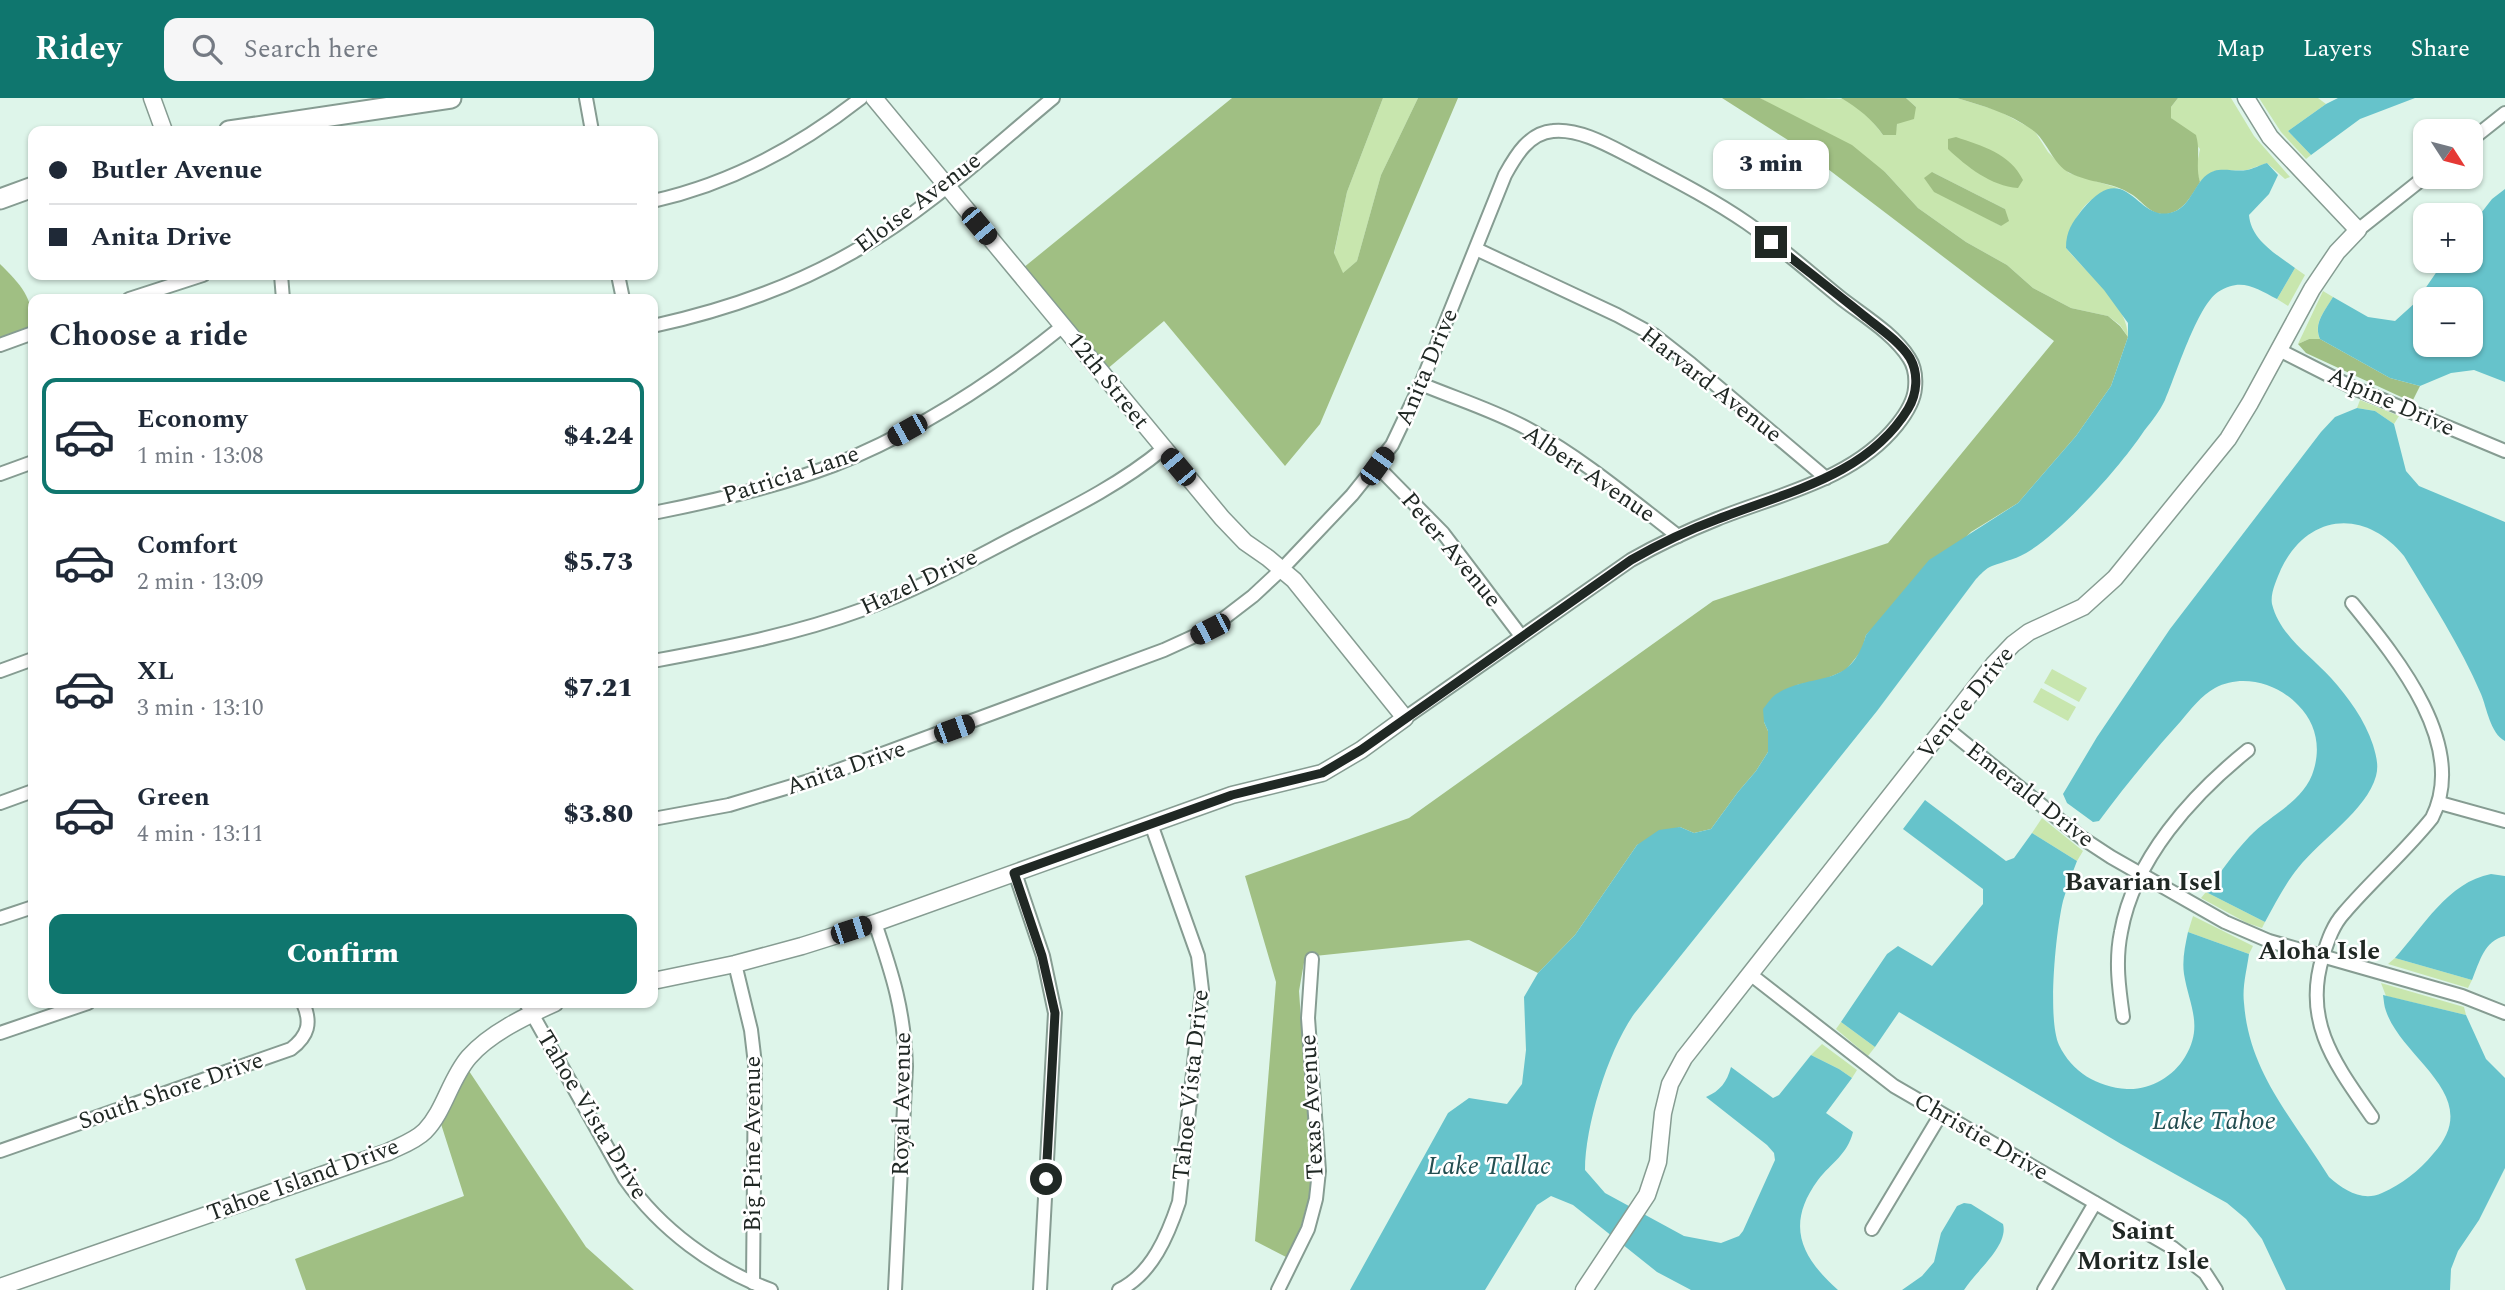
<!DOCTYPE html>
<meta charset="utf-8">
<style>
:root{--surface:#fff;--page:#f6f6f7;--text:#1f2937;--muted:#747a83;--line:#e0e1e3;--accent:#0f766e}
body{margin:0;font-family:Spectral,serif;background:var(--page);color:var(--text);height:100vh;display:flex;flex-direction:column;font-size:26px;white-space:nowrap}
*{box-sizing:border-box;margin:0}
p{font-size:23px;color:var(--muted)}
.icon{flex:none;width:38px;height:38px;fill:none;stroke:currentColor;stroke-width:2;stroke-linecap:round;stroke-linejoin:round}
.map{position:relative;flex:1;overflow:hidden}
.panel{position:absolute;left:28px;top:196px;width:630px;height:714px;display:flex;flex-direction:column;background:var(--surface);border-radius:14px;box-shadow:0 2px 5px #0004}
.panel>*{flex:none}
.top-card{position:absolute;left:28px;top:28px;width:630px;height:154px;border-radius:14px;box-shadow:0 2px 5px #0004;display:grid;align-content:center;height:154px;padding:0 21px;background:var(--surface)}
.needle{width:46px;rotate:126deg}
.buttons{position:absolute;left:2413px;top:21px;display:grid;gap:14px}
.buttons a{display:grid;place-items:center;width:70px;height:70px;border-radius:14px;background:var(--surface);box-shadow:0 2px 5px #0004;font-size:35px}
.end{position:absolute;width:32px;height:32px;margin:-16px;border:9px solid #202824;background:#fff;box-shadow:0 0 0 4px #fff}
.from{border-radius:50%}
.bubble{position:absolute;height:49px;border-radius:14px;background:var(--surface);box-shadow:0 2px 5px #0004;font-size:23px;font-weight:800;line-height:49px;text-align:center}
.car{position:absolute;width:21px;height:42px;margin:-21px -10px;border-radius:9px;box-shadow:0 0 5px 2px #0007;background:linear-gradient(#222 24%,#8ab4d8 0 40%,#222 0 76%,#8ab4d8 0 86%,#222 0)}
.top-card b{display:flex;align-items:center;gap:24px;height:66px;font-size:26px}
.top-card b+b{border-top:2px solid var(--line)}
.top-card i{width:18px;height:18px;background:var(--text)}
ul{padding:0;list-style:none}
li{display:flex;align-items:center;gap:21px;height:116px;margin:0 14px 10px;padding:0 7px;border:4px solid transparent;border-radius:14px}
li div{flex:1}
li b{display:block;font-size:26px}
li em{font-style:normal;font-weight:800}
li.active{border-color:var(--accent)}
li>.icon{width:63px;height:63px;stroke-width:1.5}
h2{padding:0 21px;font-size:32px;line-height:84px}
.primary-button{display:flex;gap:14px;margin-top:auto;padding:14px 21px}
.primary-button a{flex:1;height:80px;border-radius:14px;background:var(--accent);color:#fff;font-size:28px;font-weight:800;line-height:80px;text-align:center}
header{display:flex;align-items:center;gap:42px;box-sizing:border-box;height:98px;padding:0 35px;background:var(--accent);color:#fff}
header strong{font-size:33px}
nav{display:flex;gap:38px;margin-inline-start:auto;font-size:24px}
.search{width:490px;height:63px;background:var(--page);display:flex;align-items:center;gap:18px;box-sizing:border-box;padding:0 24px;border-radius:14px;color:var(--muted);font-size:26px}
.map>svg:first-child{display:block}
</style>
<header>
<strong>Ridey</strong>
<div class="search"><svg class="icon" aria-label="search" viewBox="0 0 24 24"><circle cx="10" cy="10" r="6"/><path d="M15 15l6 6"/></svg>Search here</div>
<nav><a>Map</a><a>Layers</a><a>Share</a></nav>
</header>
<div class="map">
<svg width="2505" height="1192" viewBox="0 0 2505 1192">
<rect width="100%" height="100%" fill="#def5ea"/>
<g fill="#c8e6ae" fill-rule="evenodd">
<path d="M1383 0H1418L1381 77 1357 163 1342 176 1334 156 1347 94Z"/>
<path d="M1760 0C1776 0 1831 0 1843 1 1859 8 1873 23 1883 37H1895L1897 26 1916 9 1906 0H1957L1999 13 2034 32 2048 54 2069 75 2118 90C2085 97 2073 119 2066 150 2086 175 2128 206 2128 239L2120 227 2108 218 2071 210 2033 190 2007 167 1966 144 1918 110 1885 74ZM1932 74 2005 111 2001 128 1980 116Z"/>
<path d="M2178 0H2231L2254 38 2290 79 2285 81 2267 65 2247 72 2214 73 2200 84 2196 71 2200 51 2171 20V9Z"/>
<path d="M2259 0H2318L2326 6 2288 33 2311 57 2306 61 2281 34Z"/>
<path d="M2295 170 2305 177 2288 208 2277 201Z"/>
<path d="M2323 193 2333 199C2325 213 2313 225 2320 241H2309L2298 246Z"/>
<path d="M2360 302 2399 318 2394 326 2375 313 2357 310Z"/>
<path d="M2052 571 2087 590 2079 604 2044 585Z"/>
<path d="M2041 590 2076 609 2068 623 2033 604Z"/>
<path d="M2042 720 2083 753 2077 763 2032 735Z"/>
<path d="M2206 794 2265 824 2262 830 2247 825 2201 800Z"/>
<path d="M2193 818 2253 848 2249 856 2188 834Z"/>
<path d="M2395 860 2472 882 2468 890 2388 866Z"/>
<path d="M2381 885 2464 909 2466 917 2386 898Z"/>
<path d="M1841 924 1875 949 1868 958 1836 931Z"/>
<path d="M1822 946 1857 972 1852 980 1839 971 1811 957Z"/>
</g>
<g fill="#a0bf83">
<path d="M1232 0H1383L1347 94 1334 155 1343 175 1357 163 1381 77 1418 0H1458L1320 326 1285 368 1164 223 1106 272 1023 170Z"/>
<path d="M1722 0H1760L1852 47 1885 74 1918 110 1966 144 2007 167 2033 190 2071 210 2108 218 2120 228 2128 239 2111 288 2076 338 2018 405 1971 434 1866 537 1862 552 1846 572 1825 581 1797 587 1764 624 1768 633V654L1756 673 1738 694 1711 731 1694 735 1680 729 1637 747 1575 837 1538 875 1469 842 1305 859 1299 893 1311 1063 1310 1095 1301 1128 1288 1160 1255 1143 1276 884 1245 778 1409 720 1713 503 1888 445 2054 243 1799 49Z"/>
<path d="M1841 0H1906L1916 9 1914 21 1897 26 1896 37H1883C1872 21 1858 10 1841 0Z"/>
<path d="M1957 0H2178L2171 9V20L2196 37C2201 54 2195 68 2200 84 2191 98 2184 113 2167 116 2150 118 2143 103 2131 96 2113 84 2089 85 2070 75 2052 66 2047 41 2031 31 2009 15 1983 8 1957 0Z"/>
<path d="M1956 39C1982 48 2010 55 2023 82L2018 90C1991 88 1967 69 1948 51V41Z"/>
<path d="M1932 74 2005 111 2009 123 2001 128 1934 94 1924 80Z"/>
<path d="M0 166C21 187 33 199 33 230L0 241Z"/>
<path d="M2309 241H2320L2390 280 2420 288 2412 304 2306 255 2298 246Z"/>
<path d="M467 970 586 1149 634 1192H306L295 1161 464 1098 441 1026Z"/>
</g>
<g fill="#66c3cb" fill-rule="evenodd">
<path d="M2338 0H2415L2360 21 2311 57 2288 33 2326 6Z"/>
<path d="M2267 65 2278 77 2269 96 2249 117C2251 142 2276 156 2295 170L2277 201C2256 190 2241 179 2218 194 2197 208 2176 277 2165 302 2160 313 2151 324 2144 333 2120 369 2067 428 2031 452 2018 461 2005 463 1992 468 1986 470 1980 477 1976 481L1877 613 1634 916C1608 953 1585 1028 1585 1072L1605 1095 1684 1138 1721 1145 1739 1138 1743 1133 1775 1062 1774 1055 1767 1047 1706 999C1720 993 1727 984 1731 969L1773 1000 1779 997 1811 957 1839 971 1852 980 1826 1015 1853 1034C1847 1057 1832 1064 1818 1082 1785 1127 1801 1159 1838 1192H1691L1657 1174 1573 1107 1551 1098 1537 1107 1485 1192H1350L1448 1015 1469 1000 1507 1006 1522 986 1526 952 1524 899 1538 875 1575 837 1637 747 1659 732 1680 729 1694 735 1711 731 1738 694 1756 673 1768 654V633L1764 624 1763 611C1768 605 1772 598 1778 595 1816 573 1850 592 1866 537L1929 462 2018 405 2076 338 2111 288 2128 239V225L2104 192 2066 150C2066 133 2072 125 2082 112 2128 56 2136 127 2173 114 2193 108 2194 80 2214 73 2224 70 2236 74 2247 72 2253 71 2260 67 2267 65Z"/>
<path d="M2505 91V284L2474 272 2451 275 2420 288 2390 280 2320 241C2313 225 2325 213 2333 199L2368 219 2395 223 2416 204 2444 163H2471V128L2492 101ZM2471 201V247H2426V201Z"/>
<path d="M2357 310 2375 313 2394 326 2406 373 2419 388 2505 424V643C2490 635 2487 610 2481 596 2460 547 2431 503 2404 458 2365 410 2308 415 2281 471 2277 481 2270 495 2272 506 2280 538 2310 557 2331 580 2348 599 2365 622 2373 647 2376 657 2379 667 2376 678 2367 712 2320 742 2298 770 2285 786 2275 806 2265 824L2206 794C2220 775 2233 756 2249 739 2270 716 2305 704 2314 671 2321 647 2315 624 2298 607 2278 586 2243 575 2215 590 2202 597 2190 612 2181 623 2152 655 2125 688 2099 723L2093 724 2067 705 2063 696 2097 639 2170 531 2321 334 2335 319Z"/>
<path d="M1925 702 2006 763 2014 760 2032 735 2077 763C2072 776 2067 789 2063 803 2056 832 2047 920 2059 947 2072 974 2097 989 2127 991 2150 992 2173 979 2185 959 2204 928 2189 907 2184 876 2182 862 2185 848 2188 834L2249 856C2247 871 2242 889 2244 905 2249 975 2294 1022 2329 1079 2344 1092 2362 1104 2382 1095 2402 1086 2419 1073 2433 1056 2486 998 2403 963 2386 913 2384 908 2384 903 2383 897L2466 917 2486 961 2505 980V1070L2479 1122 2458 1153 2451 1171 2450 1192H2286L2262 1141 2246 1121 2227 1105 2121 1046 1899 914 1875 949 1841 924 1887 856 1898 848 1932 868 1983 806V791L1903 731Z"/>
<path d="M2491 776 2505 778V838C2484 843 2480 863 2472 882L2395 860C2423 829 2448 784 2491 776Z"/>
<path d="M1964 1105 1971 1106 2003 1126C2009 1148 1975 1174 1964 1192H1902L1922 1178 1934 1164 1941 1135 1957 1108Z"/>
</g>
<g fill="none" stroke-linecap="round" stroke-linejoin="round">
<defs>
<g id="minor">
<path d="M586 0 592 33"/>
<path d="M2471 42 2505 15"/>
<path d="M653 103C729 86 800 48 861 0"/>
<path d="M2358 132 2426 78"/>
<path d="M1476 151 1617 217 1654 237 1691 266 1826 380"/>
<path d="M281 177 283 201"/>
<path d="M618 177 623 201"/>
<path d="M129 201 203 177"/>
<path d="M653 228C722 213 792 189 853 154 926 113 989 53 1053 0"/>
<path d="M0 247 33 235"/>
<path d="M2279 252 2354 290 2505 353"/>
<path d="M1421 286C1457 301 1496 313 1530 332 1583 361 1630 401 1678 438"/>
<path d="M1377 368 1443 435 1521 538"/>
<path d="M0 376 33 364"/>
<path d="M653 415C714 403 776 389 834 367 917 334 994 284 1063 228"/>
<path d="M2352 505C2396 559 2469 647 2432 720 2405 754 2372 782 2344 815 2333 827 2328 842 2323 858 2302 924 2336 967 2372 1019"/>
<path d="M653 563C724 550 796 536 864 511 920 491 974 460 1027 433 1074 409 1122 385 1163 351"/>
<path d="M0 573 33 561"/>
<path d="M1945 629 2082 740 2111 759 2225 824 2269 843 2462 898 2505 915"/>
<path d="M0 705 33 693"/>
<path d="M2440 705 2505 723"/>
<path d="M653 721 729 707 809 683 1164 552 1210 531 1253 498 1282 471 1352 397 1392 347 1421 286 1505 77C1516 57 1529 35 1553 33 1581 30 1613 50 1637 62 1675 82 1712 101 1747 125 1780 148 1811 176 1842 201 1864 218 1894 236 1909 260 1915 269 1916 280 1915 290 1914 304 1905 317 1897 327 1853 382 1779 396 1717 421 1687 433 1659 446 1631 462L1405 620"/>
<path d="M1015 775 1043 858 1055 915 1040 1192"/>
<path d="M0 820 33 809"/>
<path d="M875 825C893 878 904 912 906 968L895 1192"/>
<path d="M735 866 751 932 755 966 753 1185"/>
<path d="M1750 876 1894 988 2173 1150 2205 1175 2216 1192"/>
<path d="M526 905 625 1081C660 1131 714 1171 771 1192"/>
<path d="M2123 919C2119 891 2115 863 2121 834 2134 761 2192 697 2248 652"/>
<path d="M0 935 88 905"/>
<path d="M0 1053 291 951C308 938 312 925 303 905"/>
<path d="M1872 1131 1941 1016"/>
<path d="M1119 1192C1152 1176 1168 1137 1179 1104L1202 892 1198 858 1151 726"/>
<path d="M1278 1192 1308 1131 1316 1101 1319 1073 1308 920 1312 861"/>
<path d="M2044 1192 2095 1105"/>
</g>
<g id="tertiary">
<path d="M152 0 164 33"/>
<path d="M653 883 735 866 802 848 875 825 1232 697 1322 675 1361 652 1405 620 1294 482 1268 460 1245 444 1222 420 874 0"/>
<path d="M0 1189 388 1054C400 1048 415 1043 425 1033 445 1012 450 981 469 959 490 935 526 918 555 905"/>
<path d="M1584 1192 1647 1097 1658 1064 1663 1015 1670 986 1684 960 1994 566 2013 546 2029 534 2083 509 2115 480 2228 341 2250 305 2312 191 2337 154 2358 132 2270 39 2246 0"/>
</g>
<g id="primary">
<path d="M229 33 451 0"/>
<path d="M0 101 33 89"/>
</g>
</defs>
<use href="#minor" stroke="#869c92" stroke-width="16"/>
<use href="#tertiary" stroke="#869c92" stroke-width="19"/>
<use href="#primary" stroke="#869c92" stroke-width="23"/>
<use href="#minor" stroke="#fff" stroke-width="12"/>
<use href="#tertiary" stroke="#fff" stroke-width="16"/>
<use href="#primary" stroke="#fff" stroke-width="19"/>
</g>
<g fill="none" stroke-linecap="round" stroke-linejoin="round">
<path stroke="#202824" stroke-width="9" d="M1046 1081 1055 915 1042 858 1014 775 1232 697 1322 675 1361 652 1631 462C1659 446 1688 432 1718 421 1786 394 1867 378 1908 311 1917 296 1919 276 1910 260 1899 243 1879 230 1863 217 1832 192 1801 168 1771 144"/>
</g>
<g text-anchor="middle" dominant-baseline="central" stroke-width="5" stroke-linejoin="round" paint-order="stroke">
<g font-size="24" fill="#202824" stroke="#fff">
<text transform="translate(918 105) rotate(-37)">Eloise Avenue</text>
<text transform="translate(1427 269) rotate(-67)">Anita Drive</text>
<text transform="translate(1108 283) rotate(51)">12th Street</text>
<text transform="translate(1711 287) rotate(38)">Harvard Avenue</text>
<text transform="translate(2391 304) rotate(24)">Alpine Drive</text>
<text transform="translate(1589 376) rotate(34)">Albert Avenue</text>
<text transform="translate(791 377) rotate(-18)">Patricia Lane</text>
<text transform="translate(1451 452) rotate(50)">Peter Avenue</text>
<text transform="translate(919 484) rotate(-25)">Hazel Drive</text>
<text transform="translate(1966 605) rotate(-51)">Venice Drive</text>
<text transform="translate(846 670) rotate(-19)">Anita Drive</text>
<text transform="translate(2030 697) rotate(38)">Emerald Drive</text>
<text transform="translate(1191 987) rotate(-84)">Tahoe Vista Drive</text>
<text transform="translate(171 993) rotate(-19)">South Shore Drive</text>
<text transform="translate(902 1006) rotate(-89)">Royal Avenue</text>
<text transform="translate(1312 1009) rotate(-93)">Texas Avenue</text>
<text transform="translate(592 1017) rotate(59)">Tahoe Vista Drive</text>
<text transform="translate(1981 1039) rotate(30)">Christie Drive</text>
<text transform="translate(753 1046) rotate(-90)">Big Pine Avenue</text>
<text transform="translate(303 1082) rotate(-20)">Tahoe Island Drive</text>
</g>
<g font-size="26" font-weight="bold" fill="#202824" stroke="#fff">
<text x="2143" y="784">Bavarian Isel</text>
<text x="2319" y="853">Aloha Isle</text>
<text x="2143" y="1133">Saint<tspan x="2143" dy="30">Moritz Isle</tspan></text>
</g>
<g font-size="26" font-style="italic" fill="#234e51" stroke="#fff">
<text x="2214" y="1023">Lake Tahoe</text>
<text x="1489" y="1068">Lake Tallac</text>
</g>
</g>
</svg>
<div class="buttons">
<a><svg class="needle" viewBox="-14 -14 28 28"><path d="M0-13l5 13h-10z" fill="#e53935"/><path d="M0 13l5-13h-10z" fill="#747a83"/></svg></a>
<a>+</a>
<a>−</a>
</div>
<i class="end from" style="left:1046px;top:1081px"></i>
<i class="end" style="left:1771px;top:144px"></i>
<div class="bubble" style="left:1713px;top:42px;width:116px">3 min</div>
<i class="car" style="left:979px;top:128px;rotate:140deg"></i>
<i class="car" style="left:907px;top:332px;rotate:241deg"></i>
<i class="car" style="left:1377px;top:368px;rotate:36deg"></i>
<i class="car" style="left:1178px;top:369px;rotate:320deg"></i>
<i class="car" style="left:1210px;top:531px;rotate:243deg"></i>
<i class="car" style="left:954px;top:631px;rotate:70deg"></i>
<i class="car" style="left:851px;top:832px;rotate:72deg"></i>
<div class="top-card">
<b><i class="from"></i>Butler Avenue</b>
<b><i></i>Anita Drive</b>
</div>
<section class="panel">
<h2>Choose a ride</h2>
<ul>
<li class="active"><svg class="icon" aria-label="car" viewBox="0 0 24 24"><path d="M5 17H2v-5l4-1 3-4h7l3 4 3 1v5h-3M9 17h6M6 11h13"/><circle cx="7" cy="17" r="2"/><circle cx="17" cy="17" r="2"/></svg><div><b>Economy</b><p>1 min · 13:08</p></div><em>$4.24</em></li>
<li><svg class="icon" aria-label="car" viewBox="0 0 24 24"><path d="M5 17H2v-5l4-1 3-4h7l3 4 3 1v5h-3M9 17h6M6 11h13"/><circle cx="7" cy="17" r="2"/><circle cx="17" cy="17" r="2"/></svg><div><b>Comfort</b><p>2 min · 13:09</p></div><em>$5.73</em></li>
<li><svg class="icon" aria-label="car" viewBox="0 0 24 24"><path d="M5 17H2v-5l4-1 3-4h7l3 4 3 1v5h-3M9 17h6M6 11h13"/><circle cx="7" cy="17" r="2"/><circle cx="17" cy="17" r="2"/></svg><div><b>XL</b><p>3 min · 13:10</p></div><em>$7.21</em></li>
<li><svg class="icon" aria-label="car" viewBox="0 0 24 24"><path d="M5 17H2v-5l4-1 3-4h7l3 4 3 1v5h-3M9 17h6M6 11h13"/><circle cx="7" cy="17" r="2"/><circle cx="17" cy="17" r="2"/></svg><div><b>Green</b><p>4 min · 13:11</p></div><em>$3.80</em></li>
</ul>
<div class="primary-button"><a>Confirm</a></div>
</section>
</div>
